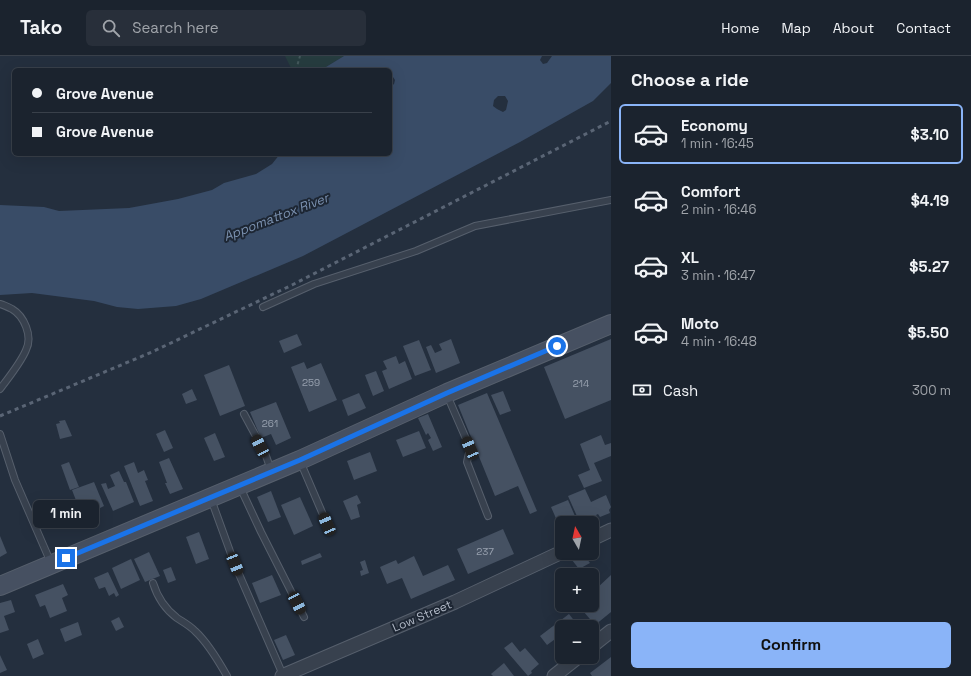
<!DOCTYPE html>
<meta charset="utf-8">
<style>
:root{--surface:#1b232e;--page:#282f3a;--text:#f1f3f6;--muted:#a0a4aa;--line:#39404a;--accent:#8ab4f8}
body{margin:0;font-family:"Space Grotesk",sans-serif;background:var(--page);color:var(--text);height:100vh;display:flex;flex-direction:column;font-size:15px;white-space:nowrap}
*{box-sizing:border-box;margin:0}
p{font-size:13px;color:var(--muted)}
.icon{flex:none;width:22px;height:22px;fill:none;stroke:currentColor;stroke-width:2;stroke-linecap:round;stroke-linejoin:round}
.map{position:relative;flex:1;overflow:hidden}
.sheet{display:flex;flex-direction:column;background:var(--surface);width:360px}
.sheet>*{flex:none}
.top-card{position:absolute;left:12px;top:12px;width:380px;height:88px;border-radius:6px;box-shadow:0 4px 16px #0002,0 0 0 1px var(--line);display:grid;align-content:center;height:88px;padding:0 20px;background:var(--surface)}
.needle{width:26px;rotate:351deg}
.buttons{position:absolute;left:555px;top:460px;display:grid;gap:8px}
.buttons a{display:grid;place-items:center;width:44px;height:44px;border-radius:6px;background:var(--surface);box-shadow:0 4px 16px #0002,0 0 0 1px var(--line);font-size:20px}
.end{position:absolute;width:18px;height:18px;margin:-9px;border:5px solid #1a73e8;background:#fff;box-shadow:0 0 0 2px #fff}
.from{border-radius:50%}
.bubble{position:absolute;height:28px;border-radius:6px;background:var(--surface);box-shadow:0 4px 16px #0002,0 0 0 1px var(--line);font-size:13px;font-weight:700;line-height:28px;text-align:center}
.car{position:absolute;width:12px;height:24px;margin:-12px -6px;border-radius:5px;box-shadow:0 0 3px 1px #0007;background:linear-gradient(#222 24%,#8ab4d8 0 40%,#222 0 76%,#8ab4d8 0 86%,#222 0)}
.top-card b{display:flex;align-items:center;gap:14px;height:38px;font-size:15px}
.top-card b+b{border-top:1px solid var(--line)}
.top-card i{width:10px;height:10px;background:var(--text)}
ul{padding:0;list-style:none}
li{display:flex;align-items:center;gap:12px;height:60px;margin:0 8px 6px;padding:0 12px;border:2px solid transparent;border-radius:6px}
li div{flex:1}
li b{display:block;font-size:15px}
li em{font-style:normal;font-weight:700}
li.on{border-color:var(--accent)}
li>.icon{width:36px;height:36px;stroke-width:1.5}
h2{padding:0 20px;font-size:18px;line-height:48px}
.pay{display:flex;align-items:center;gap:10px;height:44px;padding:0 20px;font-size:15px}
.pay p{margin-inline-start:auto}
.action{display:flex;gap:8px;margin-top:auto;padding:8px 20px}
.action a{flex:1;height:46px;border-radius:6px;background:var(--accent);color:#111;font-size:16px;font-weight:700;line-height:46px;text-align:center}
header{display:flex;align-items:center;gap:24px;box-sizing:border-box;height:56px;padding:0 20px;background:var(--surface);border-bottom:1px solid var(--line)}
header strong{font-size:19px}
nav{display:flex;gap:22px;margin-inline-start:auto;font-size:14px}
.search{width:280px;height:36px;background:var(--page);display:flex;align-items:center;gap:10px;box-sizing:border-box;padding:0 14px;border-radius:6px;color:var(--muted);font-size:15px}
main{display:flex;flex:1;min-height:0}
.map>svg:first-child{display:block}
</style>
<header>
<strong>Tako</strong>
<div class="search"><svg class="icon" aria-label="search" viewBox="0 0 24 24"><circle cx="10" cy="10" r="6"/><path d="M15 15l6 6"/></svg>Search here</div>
<nav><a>Home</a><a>Map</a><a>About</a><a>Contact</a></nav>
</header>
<main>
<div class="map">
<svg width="611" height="620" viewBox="0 0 611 620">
<rect width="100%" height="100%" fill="#242f3e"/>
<path fill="#263c3f" d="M285 0H344L321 14H292Z"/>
<path fill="#394c67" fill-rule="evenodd" d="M344 0H542L540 4 543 8 547 7 552 0H611V27L593 45 520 86 303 200 201 243 176 250 138 253 117 251 94 245 32 237 0 239V149L44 151 59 155 129 152 178 143 212 134 224 127 256 118 272 108 280 98H390V31L394 28 395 24 393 21 390 20V14H321ZM498 40H505L508 45 506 54 503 56 497 53 493 50 494 44Z"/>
<g fill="#455162">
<path d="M297 278 302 289 284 297 279 285Z"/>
<path d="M451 283 460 307 436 317 426 291 431 289 435 297 442 294 439 288Z"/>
<path d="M611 283V344L565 363 544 311Z"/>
<path d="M419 284 431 314 415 320 403 290Z"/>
<path d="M396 300 399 308 405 305 412 323 389 333 382 315 387 313 383 305Z"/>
<path d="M304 306 307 313 321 307 337 344 309 356 291 311Z"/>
<path d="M229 309 245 350 220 360 204 319Z"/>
<path d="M376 315 384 335 373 340 365 319Z"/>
<path d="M192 333 197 344 186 348 182 338Z"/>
<path d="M503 335 511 355 500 359 491 339Z"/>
<path d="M359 337 366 352 348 360 342 344Z"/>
<path d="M487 337 537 455 530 458 518 430 495 440 458 349Z"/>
<path d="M276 346 291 382 276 389 271 378 261 382 250 356Z"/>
<path d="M428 358 442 391 433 395 428 384 431 382 428 377 426 379 418 362Z"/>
<path d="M65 364 72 380 60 383 56 368 60 367 59 365Z"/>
<path d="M165 374 173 392 164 396 156 378Z"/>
<path d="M419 375 426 392 403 401 396 384Z"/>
<path d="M215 377 225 401 214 405 204 382Z"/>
<path d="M601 379 605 389 611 387V400L594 407 602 425 584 432 578 419 590 414 580 388Z"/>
<path d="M370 396 377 415 354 424 347 405Z"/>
<path d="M169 402 183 433 170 438 165 427H167L159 406Z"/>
<path d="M69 406 79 431 70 434 61 409Z"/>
<path d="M134 406 138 417 144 414 148 424 145 425 153 445 140 450 124 410Z"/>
<path d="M119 415 124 426H126L134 446 113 455 101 428 106 427 108 433 115 430 110 419Z"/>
<path d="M94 426 104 450 96 454 98 458 92 460 91 457 82 460 72 434Z"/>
<path d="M585 433 591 446 606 439 611 451 609 454 610 457 600 461 598 458 596 459 598 462 587 467H580L568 440Z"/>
<path d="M271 435 281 461 268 466 257 441Z"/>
<path d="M357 439 361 447 357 449 360 461 351 464 343 445Z"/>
<path d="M300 441 313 470 294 479 281 449Z"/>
<path d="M568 444 578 467H562V476L551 451Z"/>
<path d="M503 473 514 498 468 518 457 493Z"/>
<path d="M199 476 209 503 196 508 186 481Z"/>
<path d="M0 480 7 497 0 501Z"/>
<path d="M149 496 160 520 145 526 134 503Z"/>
<path d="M320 497 322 501 302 509 301 505Z"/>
<path d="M583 498 590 507 579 513 572 504Z"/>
<path d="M414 500 423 520 448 509 455 524 411 543 402 522 387 528 380 511 396 504 398 508Z"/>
<path d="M131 503 140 524 121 533 112 512Z"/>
<path d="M365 504 369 517 361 520 360 515 363 514 360 506Z"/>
<path d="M171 511 176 524 168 527 163 514Z"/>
<path d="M108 516 119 539 116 541 114 537 109 540 105 531 99 533 94 522Z"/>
<path d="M272 519 281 539 260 547 252 527Z"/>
<path d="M611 519V556L595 569 578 549H592V542L599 536 596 533Z"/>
<path d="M63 528 68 539 62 542 67 555 50 562 45 549 40 551 35 539Z"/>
<path d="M11 544 15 556 4 560 9 574 0 577V547Z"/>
<path d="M569 558 576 567 571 571H562V578L547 589 540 580Z"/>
<path d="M119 561 124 571 116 575 111 565Z"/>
<path d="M78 566 82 579 65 586 60 573Z"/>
<path d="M286 579 295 599 283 604 274 584Z"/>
<path d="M38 583 44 598 33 603 27 588Z"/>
<path d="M512 586 520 596 525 592 539 608 531 615 532 617 528 620 504 592Z"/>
<path d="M0 599 7 614 0 617Z"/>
<path d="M611 601V620H592L590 617Z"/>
<path d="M504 607 514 620H493L491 618Z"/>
</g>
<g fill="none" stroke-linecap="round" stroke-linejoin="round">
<defs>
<g id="service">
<path d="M0 248C4 249 8 251 12 253 24 260 33 280 26 294 22 304 7 324 0 333"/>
<path d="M263 251 314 228 416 195 475 170 611 144"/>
<path d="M447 339 470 392 467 406 488 460"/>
<path d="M244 358 265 397 271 414"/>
<path d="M0 378 15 424 51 507"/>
<path d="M300 405 327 468"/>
<path d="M240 431 261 476 304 561"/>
<path d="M211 443 235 509 283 619"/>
<path d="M153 527C157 540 165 553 177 562 183 566 189 569 195 575 208 587 218 604 227 620"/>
</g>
<g id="minor">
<path d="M592 483 611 474"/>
<path d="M592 590 611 575"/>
<path d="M282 620 455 546 562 496"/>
<path d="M554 620 578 601"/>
</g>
<path id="secondary" d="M0 530 300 404 447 337 611 268"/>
</defs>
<use href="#service" stroke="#565f6c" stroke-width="8"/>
<use href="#minor" stroke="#565f6c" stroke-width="15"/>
<use href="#secondary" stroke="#565f6c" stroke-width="20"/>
<path stroke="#44595c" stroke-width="2" stroke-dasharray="3 3" stroke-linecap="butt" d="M296 14 300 0"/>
<use href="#service" stroke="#38414e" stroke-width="6"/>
<use href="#minor" stroke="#38414e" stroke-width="13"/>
<use href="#secondary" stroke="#465061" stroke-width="18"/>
<path stroke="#5a6575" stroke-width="3" stroke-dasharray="4 4" stroke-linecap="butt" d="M0 360 152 296 292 229 611 65"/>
</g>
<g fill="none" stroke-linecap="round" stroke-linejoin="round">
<path stroke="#1a73e8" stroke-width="5" d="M66 502 300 404 447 337 557 290"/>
</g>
<g text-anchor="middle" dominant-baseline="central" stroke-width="4" stroke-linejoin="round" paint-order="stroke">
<g font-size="10" fill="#98a1af">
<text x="311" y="326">259</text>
<text x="581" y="327">214</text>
<text x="270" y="367">261</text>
<text x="485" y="495">237</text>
</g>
<g font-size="12" fill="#b4bcc9" stroke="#1d2633">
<text transform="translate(422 560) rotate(-23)">Low Street</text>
</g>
<g font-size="13" font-style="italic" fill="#7c92b1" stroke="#1d2633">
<text transform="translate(276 161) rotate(-21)">Appomattox River</text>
</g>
</g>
</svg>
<div class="buttons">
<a><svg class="needle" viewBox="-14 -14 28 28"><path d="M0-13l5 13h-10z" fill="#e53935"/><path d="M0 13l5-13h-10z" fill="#a0a4aa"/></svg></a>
<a>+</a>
<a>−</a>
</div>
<i class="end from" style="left:557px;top:290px"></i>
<i class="end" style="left:66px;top:502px"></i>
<div class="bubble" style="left:33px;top:444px;width:66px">1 min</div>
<i class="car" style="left:260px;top:390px;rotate:333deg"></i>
<i class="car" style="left:470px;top:392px;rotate:337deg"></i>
<i class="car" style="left:327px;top:468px;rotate:337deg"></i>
<i class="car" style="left:235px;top:508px;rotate:158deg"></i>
<i class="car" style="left:297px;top:547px;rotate:153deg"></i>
<div class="top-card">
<b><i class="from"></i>Grove Avenue</b>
<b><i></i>Grove Avenue</b>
</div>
</div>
<section class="sheet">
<h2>Choose a ride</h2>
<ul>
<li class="on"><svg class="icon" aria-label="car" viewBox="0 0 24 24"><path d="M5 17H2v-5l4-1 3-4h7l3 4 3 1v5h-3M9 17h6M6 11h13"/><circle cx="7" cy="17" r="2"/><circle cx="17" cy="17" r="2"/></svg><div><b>Economy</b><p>1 min · 16:45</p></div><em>$3.10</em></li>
<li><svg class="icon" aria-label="car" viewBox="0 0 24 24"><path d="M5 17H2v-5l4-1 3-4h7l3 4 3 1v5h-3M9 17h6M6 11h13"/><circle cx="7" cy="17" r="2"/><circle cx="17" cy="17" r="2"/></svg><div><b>Comfort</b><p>2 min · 16:46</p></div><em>$4.19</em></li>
<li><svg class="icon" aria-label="car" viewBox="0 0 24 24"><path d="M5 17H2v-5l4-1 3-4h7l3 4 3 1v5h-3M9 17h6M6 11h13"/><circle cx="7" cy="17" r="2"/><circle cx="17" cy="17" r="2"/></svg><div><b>XL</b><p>3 min · 16:47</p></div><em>$5.27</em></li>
<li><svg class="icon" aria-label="car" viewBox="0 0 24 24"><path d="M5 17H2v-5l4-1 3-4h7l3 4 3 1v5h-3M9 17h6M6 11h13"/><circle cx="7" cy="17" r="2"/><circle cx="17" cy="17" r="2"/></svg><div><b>Moto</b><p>4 min · 16:48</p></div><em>$5.50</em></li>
</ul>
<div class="pay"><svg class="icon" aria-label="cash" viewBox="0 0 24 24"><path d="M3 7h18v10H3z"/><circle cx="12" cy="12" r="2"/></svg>Cash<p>300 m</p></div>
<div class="action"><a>Confirm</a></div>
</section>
</main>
